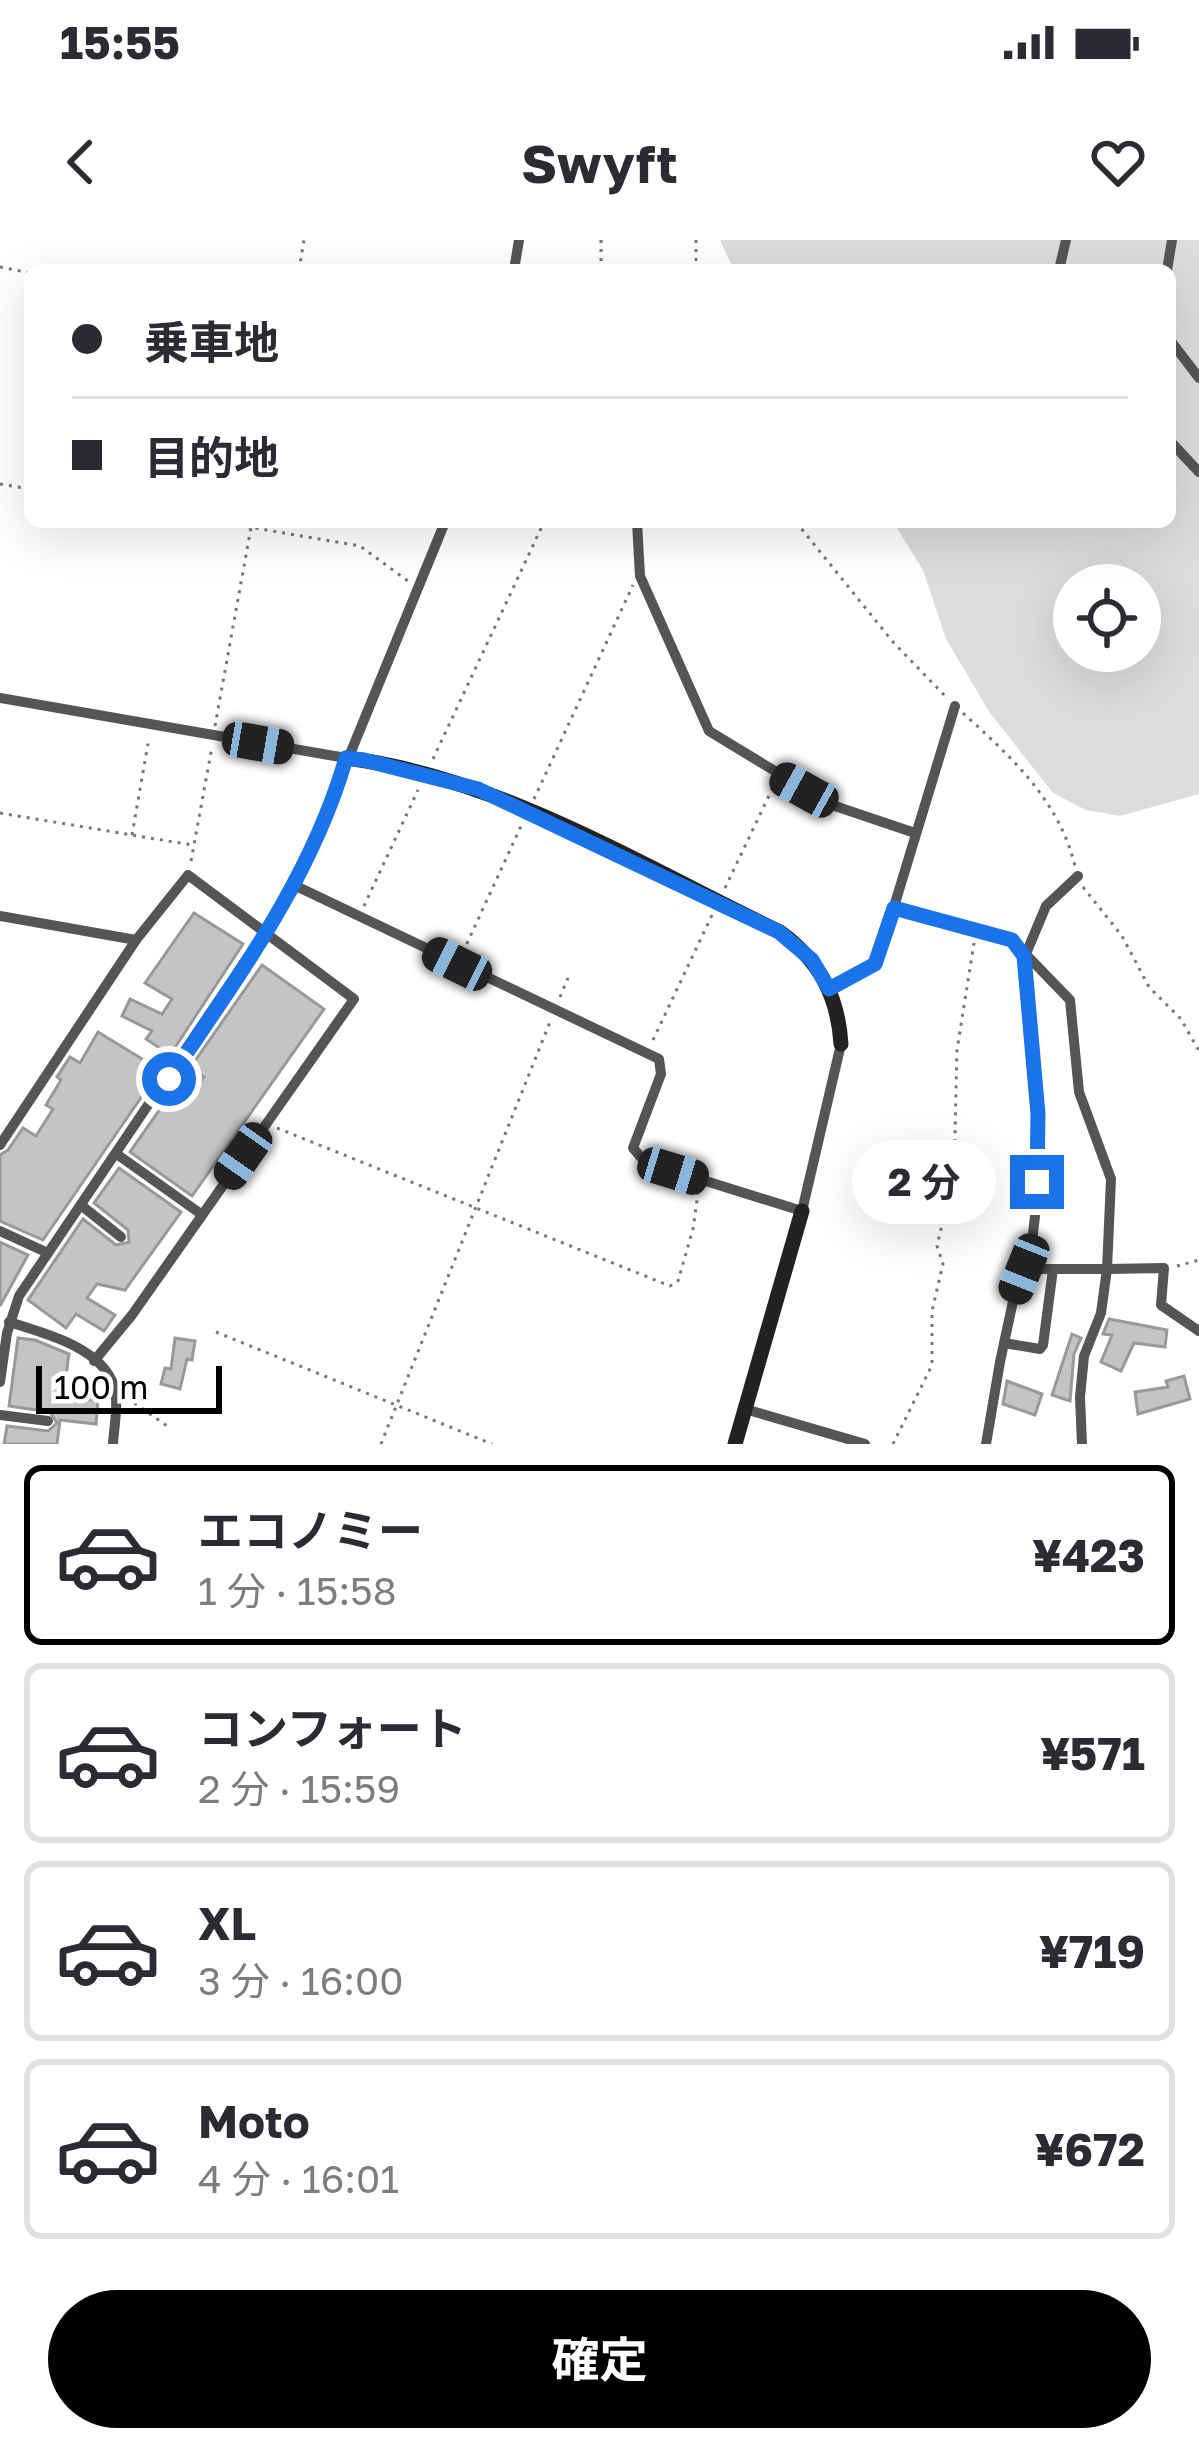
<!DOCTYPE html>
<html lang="ja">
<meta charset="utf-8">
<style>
:root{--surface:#fff;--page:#f7f7f7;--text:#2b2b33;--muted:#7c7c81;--line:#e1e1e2;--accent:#000}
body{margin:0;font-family:"Golos Text","Noto Sans JP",sans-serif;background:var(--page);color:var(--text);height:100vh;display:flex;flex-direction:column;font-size:45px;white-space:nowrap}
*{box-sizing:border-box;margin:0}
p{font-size:39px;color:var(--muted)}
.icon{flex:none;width:66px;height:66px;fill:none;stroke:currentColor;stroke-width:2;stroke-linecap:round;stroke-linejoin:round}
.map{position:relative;height:1204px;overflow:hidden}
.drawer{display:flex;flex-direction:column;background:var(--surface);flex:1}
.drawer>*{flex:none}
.top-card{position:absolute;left:24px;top:24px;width:1152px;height:264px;border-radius:18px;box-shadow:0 12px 48px #0002;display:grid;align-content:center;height:264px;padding:0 48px;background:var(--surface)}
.tools{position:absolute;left:1053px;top:324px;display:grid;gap:24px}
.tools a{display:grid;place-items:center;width:108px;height:108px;border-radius:50%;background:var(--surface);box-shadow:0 12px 48px #0002;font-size:60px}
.scale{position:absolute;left:36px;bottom:30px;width:186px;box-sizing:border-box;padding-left:12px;border:6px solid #000;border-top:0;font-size:33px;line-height:42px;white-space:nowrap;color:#000;-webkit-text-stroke:9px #fff;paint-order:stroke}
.end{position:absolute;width:54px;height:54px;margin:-27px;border:15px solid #1a73e8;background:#fff;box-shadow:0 0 0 6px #fff}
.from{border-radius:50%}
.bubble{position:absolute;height:84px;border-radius:42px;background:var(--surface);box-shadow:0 12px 48px #0002;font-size:39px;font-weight:700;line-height:84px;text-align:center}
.car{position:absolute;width:36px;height:72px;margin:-36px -18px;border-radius:15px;box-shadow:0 0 9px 3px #0007;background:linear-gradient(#222 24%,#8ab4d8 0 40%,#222 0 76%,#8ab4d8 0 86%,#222 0)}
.top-card b{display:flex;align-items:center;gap:42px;height:114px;font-size:45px}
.top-card b+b{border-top:3px solid var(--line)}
.top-card i{width:30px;height:30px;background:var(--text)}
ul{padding:21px 0 0;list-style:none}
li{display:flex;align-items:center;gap:36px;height:180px;margin:0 24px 18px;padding:0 24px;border:6px solid var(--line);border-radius:18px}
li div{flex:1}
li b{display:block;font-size:45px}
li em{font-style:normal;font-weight:700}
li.current{border-color:var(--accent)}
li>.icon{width:108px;height:108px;stroke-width:1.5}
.button{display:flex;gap:24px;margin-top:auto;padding:24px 48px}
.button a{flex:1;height:138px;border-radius:72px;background:var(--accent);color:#fff;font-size:48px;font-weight:700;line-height:138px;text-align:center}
.status{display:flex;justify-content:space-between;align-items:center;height:84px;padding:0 60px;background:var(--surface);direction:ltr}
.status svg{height:33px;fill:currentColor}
header{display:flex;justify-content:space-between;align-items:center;height:156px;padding:0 48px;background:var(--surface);font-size:54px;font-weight:700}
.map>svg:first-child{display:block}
</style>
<div class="status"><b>15:55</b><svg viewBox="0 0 49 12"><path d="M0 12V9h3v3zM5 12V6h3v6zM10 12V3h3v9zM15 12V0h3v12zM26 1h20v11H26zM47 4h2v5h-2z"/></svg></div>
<header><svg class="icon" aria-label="back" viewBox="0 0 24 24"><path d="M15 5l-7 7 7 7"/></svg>Swyft<svg class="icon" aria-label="heart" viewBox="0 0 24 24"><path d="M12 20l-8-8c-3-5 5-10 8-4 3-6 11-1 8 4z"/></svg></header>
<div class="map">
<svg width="1199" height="1204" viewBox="0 0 1199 1204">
<rect width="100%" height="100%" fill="#fff"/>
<path fill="#dcdcdc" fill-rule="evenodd" d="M720 0H1199V554L1120 576 1086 570 1053 553 990 473 946 399 923 330 893 282H1170V30H734ZM1074 345H1140V411H1074Z"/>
<g fill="#c4c4c4" stroke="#999" stroke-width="3">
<path d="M194 673 243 704 170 815 146 799 152 791 122 776 130 759 162 774 172 759 145 743Z"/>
<path d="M262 725 324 769 192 956 130 912 179 842 195 851 204 837 190 828Z"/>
<path d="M98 792 160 830 43 1000 0 981V915L8 910 23 888 36 896 53 869 46 865 61 840 57 837 70 817 80 823Z"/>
<path d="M119 928 181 972 125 1050 97 1044 87 1058 115 1075 104 1091 76 1074 66 1088 28 1060 83 979 116 1005 129 1002 128 990 94 963Z"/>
<path d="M0 1002 28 1015 0 1066Z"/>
<path d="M1109 1079 1167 1090 1165 1107 1134 1103 1121 1131 1101 1122 1112 1095 1103 1094Z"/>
<path d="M1072 1094 1081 1098 1074 1114 1070 1161 1052 1155Z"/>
<path d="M18 1098 35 1100 69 1114 63 1157 98 1160 96 1184 60 1180 57 1204H4L7 1186 48 1191 57 1183 50 1172 9 1166Z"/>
<path d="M175 1098 195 1101 192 1120 187 1119 180 1149 161 1144 165 1128 171 1129Z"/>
<path d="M1184 1136 1190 1159 1138 1174 1135 1152 1168 1147 1166 1141Z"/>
<path d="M1007 1141 1042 1154 1035 1175 1003 1164Z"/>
</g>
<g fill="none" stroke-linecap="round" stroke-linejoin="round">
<g stroke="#777" stroke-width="3" stroke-dasharray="3 6" stroke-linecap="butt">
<path d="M696 0V30"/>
<path d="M0 27 30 33"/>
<path d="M299 30 304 0"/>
<path d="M601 30V0"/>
<path d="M0 244 30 249"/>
<path d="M220 282 360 306 408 341"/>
<path d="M796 282 893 402 947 458"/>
<path d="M963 473C1011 517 1059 560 1075 626"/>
<path d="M215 486 252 282"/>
<path d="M433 519 544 282"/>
<path d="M534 559 633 345"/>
<path d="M0 573 192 605"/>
<path d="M132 595 149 498"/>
<path d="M191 621 212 507"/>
<path d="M1083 647 1122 696 1149 747 1181 779 1199 811"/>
<path d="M725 648 775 543"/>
<path d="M364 666 418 550"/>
<path d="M463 712 522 584"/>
<path d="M560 757 568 738"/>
<path d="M653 800 713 673"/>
<path d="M277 888 670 1046 678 1041 693 989 698 953"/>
<path d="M1177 1026 1199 1020"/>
<path d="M216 1092 492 1204"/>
<path d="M127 1158 170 1188"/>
<path d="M381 1204 550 782"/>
<path d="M893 1204 932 1125V1071L943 1024 937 1006 954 934 957 810 974 703"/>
</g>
<g stroke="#555" stroke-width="10">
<path d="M514 30 519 0"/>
<path d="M1059 30 1066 0"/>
<path d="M1167 30 1172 0"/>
<path d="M1170 100 1199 138"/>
<path d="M1170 201 1199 232"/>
<path d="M637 282 640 336 709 491 829 564 915 593"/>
<path d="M0 458 346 518"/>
<path d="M296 646 659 819 661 834 633 908 645 922 802 971 841 804"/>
<path d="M894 668 1012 700 1070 760 1079 852 1111 939 1107 1029 1164 1028 1161 1065 1199 1091"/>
<path d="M0 676 136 700"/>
<path d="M829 749 865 731 879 716 955 466"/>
<path d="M0 905 136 700 188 635 354 759 132 1075 94 1121"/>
<path d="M118 915 201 974"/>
<path d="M82 966 121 997"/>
<path d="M0 991 48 1013"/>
<path d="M1024 1029H1107L1101 1073 1084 1116 1080 1157 1082 1204"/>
<path d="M9 1082C44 1093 101 1107 114 1146 119 1162 114 1187 113 1204"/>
<path d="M1004 1103 1040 1109 1043 1105 1053 1029"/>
<path d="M0 1142 7 1093 19 1056 296 646 445 282"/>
<path d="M745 1169 865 1204"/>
<path d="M0 1175 48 1181"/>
<path d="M986 1204 1000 1122 1015 1052 1032 1002 1035 976 1040 908 1025 716 1046 666 1078 636"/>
</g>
<g stroke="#222" stroke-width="15">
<path d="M346 518C499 537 642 626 780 692 819 720 838 756 841 804"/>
<path d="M735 1204 802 971"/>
</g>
</g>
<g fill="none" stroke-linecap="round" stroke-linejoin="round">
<path stroke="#1a73e8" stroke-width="15" d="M169 839C238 736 311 639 346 518L364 520 478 549 779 692 812 720 829 749 875 724 894 668 1012 700 1024 716 1038 874 1037 942"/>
</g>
</svg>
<div class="tools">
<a><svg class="icon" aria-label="locate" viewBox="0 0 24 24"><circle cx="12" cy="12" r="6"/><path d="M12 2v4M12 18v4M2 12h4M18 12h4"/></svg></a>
</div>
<div class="scale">100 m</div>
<i class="end from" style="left:169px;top:839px"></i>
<i class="end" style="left:1037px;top:942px"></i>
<div class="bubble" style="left:852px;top:900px;width:144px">2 分</div>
<i class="car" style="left:258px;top:503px;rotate:100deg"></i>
<i class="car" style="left:804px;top:550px;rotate:299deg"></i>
<i class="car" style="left:457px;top:724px;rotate:296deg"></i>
<i class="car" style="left:243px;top:916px;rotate:215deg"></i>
<i class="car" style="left:673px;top:931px;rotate:107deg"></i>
<i class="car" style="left:1024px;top:1029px;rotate:202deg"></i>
<div class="top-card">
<b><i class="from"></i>乗車地</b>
<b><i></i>目的地</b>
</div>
</div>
<section class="drawer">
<ul>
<li class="current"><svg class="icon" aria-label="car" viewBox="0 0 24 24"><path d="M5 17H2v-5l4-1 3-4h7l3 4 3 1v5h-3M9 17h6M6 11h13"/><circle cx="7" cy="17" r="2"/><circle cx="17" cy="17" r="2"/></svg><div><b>エコノミー</b><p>1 分 · 15:58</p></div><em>¥423</em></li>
<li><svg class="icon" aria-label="car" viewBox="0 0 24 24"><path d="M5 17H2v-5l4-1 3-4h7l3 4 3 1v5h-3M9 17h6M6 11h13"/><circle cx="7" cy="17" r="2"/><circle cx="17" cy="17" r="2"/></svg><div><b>コンフォート</b><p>2 分 · 15:59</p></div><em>¥571</em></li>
<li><svg class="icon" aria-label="car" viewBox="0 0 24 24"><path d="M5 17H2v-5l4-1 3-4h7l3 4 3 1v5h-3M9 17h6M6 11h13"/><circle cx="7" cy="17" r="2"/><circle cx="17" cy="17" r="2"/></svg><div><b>XL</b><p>3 分 · 16:00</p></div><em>¥719</em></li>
<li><svg class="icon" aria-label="car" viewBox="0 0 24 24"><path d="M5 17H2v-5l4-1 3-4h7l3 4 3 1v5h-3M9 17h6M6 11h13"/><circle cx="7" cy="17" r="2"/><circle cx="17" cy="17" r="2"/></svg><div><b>Moto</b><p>4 分 · 16:01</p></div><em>¥672</em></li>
</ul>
<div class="button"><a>確定</a></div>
</section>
